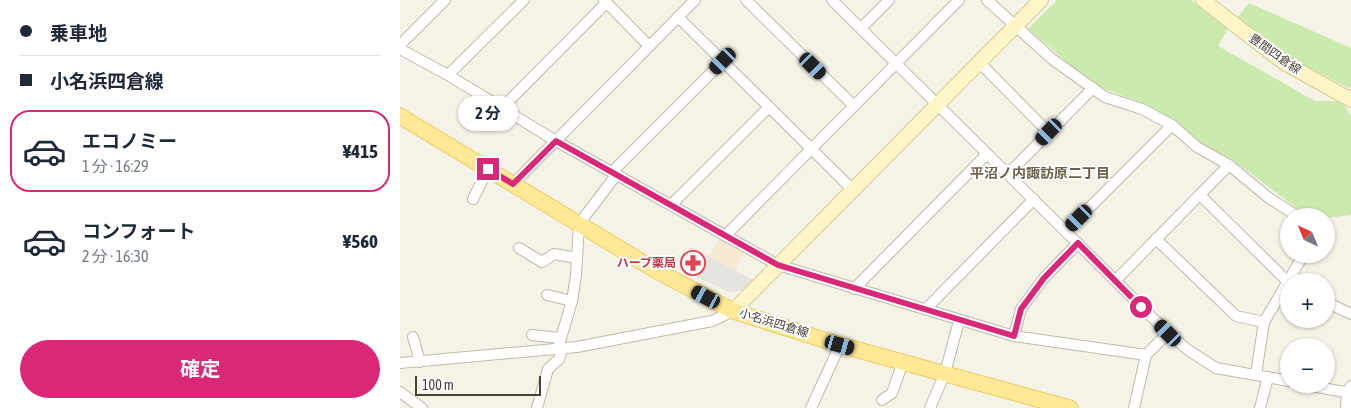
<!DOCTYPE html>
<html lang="ja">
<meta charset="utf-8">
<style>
:root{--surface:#fff;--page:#f2f2f3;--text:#1f2937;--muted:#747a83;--line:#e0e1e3;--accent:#db2777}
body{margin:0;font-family:"Asap Condensed","Noto Sans JP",sans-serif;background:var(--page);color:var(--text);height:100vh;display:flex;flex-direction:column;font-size:19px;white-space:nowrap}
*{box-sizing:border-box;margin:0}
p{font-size:16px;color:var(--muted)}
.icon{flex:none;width:28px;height:28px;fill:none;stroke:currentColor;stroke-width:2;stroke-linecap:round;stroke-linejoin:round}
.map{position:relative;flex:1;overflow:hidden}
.drawer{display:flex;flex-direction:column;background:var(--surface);width:400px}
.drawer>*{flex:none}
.hud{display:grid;align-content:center;height:110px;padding:0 20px;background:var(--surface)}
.needle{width:32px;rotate:316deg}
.fabs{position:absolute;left:880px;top:208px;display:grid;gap:10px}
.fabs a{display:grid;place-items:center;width:55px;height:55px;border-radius:50%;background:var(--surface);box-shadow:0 1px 4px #0004;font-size:25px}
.scale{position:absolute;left:15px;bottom:12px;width:126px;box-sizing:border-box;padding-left:5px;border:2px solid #484236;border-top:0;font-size:14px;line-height:18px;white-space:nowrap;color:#484236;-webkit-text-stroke:4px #fff;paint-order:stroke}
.end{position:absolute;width:22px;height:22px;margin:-11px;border:6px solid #db2777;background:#fff;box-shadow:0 0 0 2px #fff}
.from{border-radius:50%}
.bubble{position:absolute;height:35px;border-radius:18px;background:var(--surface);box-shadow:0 1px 4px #0004;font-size:16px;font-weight:700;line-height:35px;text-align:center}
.car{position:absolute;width:15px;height:30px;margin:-15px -8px;border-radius:6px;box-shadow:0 0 4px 1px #0007;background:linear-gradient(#222 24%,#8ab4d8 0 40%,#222 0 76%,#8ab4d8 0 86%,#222 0)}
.hud b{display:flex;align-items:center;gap:18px;height:48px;font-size:19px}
.hud b+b{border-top:1px solid var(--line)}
.hud i{width:12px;height:12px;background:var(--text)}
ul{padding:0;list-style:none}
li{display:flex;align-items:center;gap:15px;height:82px;margin:0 10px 8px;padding:0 10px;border:2px solid transparent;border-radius:20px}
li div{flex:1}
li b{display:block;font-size:19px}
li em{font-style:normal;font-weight:700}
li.active{border-color:var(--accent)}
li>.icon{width:45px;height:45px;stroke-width:1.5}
.button{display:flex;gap:10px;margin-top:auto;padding:10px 20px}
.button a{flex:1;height:58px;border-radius:30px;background:var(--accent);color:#fff;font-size:20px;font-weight:700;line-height:58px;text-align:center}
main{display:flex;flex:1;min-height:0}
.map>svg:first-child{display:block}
</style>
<main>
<section class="drawer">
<div class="hud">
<b><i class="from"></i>乗車地</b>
<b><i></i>小名浜四倉線</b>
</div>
<ul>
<li class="active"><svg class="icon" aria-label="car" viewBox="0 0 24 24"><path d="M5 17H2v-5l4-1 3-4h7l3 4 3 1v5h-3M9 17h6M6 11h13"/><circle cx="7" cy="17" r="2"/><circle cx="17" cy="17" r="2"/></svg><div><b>エコノミー</b><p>1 分 · 16:29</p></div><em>¥415</em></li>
<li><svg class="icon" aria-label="car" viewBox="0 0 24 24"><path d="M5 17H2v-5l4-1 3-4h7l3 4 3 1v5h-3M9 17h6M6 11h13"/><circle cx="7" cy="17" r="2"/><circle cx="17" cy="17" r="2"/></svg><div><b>コンフォート</b><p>2 分 · 16:30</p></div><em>¥560</em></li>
</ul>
<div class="button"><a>確定</a></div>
</section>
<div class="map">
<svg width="951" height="408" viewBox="0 0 951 408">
<rect width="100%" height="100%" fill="#f5f2e7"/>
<path fill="#f7ead2" d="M321 236 347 250 335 270 357 282 329 292 280 269 293 247 309 256Z"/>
<g fill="#cbebae">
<path d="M657 0H791L829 27 818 46 915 101H941L951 116V215L926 218V216L906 215 830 158 801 144 776 121 743 103 694 85 628 29Z"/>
<path d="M849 3 951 48V89L891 58 838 17Z"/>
</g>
<path fill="#e5e4df" d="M306 255 314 260 357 282 348 290 329 292 280 269 282 266 296 273Z"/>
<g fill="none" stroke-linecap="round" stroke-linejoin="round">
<defs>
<g id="street">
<path d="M204 0 249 46"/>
<path d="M346 0 454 106"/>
<path d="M432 0 768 333 788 350 816 368 889 381"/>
<path d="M587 0 652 59 705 97 742 109 772 125 797 147 829 165 869 198 897 216"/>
<path d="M278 17 453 190"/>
<path d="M461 28 489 0"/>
<path d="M0 45 45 0"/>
<path d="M0 49 48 75 156 141 378 265 614 336 746 355"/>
<path d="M579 62 649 133"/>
<path d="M48 75 124 0"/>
<path d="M101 109 206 3"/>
<path d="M213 171 323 61"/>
<path d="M608 174 693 88"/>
<path d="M113 184 295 0"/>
<path d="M800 195 889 283"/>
<path d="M73 199 88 169"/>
<path d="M272 204 369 107"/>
<path d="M666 231 772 125"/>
<path d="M325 236 559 0"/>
<path d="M756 239 836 316 864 322"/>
<path d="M119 248 142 262 154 254 177 258"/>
<path d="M715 281 829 165"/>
<path d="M454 289 587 154"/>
<path d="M147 295 172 301"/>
<path d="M926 302 951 314"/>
<path d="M526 309 634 199"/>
<path d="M132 335 159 338"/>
<path d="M614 336 621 309 644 278 678 243"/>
<path d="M13 337 20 362"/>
<path d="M158 348 172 301 176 275 179 224 217 174"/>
<path d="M0 363 177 347 312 321 333 311"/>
<path d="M856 374 864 322 904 254"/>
<path d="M900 384 951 393"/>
<path d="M0 392 22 408"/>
<path d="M482 400 492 393 503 362"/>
<path d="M137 408 148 369 159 359 163 348"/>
<path d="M411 408 440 345"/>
<path d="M530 408 545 373 559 321"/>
<path d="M734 408 746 355 768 333"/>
<path d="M860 408 868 377"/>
<path d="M946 408 947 393 951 386"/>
</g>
<g id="secondary">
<path d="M803 0 883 62 951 100"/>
<path d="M333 311 641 0"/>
</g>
<path id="primary" d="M0 116 257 271 333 311 440 345 670 408"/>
</defs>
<use href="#street" stroke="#c1baa9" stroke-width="12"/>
<use href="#secondary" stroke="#d7ca95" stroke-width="16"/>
<use href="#primary" stroke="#eacc60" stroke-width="17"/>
<use href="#street" stroke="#fff" stroke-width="10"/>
<use href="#secondary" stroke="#fff6c7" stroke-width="14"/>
<use href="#primary" stroke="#ffe996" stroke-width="15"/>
</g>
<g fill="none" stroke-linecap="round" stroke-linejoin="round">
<path stroke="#db2777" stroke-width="6" d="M88 169 113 184 156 141 378 265 614 336 621 309 644 278 678 243 741 307"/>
</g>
<defs>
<symbol id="pharmacy-ring" viewBox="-11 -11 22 22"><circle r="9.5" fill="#fff" stroke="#e0444e" stroke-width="1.5"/><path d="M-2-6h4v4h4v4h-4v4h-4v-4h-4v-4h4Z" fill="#e0444e"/></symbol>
</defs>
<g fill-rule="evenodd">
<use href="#pharmacy-ring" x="279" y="249" width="28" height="28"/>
</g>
<g text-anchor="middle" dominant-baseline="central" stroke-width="4" stroke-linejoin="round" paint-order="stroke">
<g font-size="12" fill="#484236" stroke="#fff">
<text transform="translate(875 54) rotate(35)">豊間四倉線</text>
<text transform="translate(374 323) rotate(17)">小名浜四倉線</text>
</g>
<g font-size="12" font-weight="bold" fill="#be3a42" stroke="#fff" text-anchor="end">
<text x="276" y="263">ハーブ薬局</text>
</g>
<g font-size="14" font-weight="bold" fill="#6c624c" stroke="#fff">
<text x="640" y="173">平沼ノ内諏訪原二丁目</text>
</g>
</g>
</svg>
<div class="fabs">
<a><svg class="needle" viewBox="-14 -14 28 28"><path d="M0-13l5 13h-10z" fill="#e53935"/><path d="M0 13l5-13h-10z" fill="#747a83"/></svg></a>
<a>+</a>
<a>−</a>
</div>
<div class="scale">100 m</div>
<i class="end from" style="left:741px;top:307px"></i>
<i class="end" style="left:88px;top:169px"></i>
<div class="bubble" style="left:58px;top:96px;width:60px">2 分</div>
<i class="car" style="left:323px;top:61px;rotate:225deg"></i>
<i class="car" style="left:413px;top:66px;rotate:135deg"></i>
<i class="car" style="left:649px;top:132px;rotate:224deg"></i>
<i class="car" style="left:679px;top:218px;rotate:225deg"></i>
<i class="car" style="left:306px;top:297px;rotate:298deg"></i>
<i class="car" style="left:768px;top:333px;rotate:315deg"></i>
<i class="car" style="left:440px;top:345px;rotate:106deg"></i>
</div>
</main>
